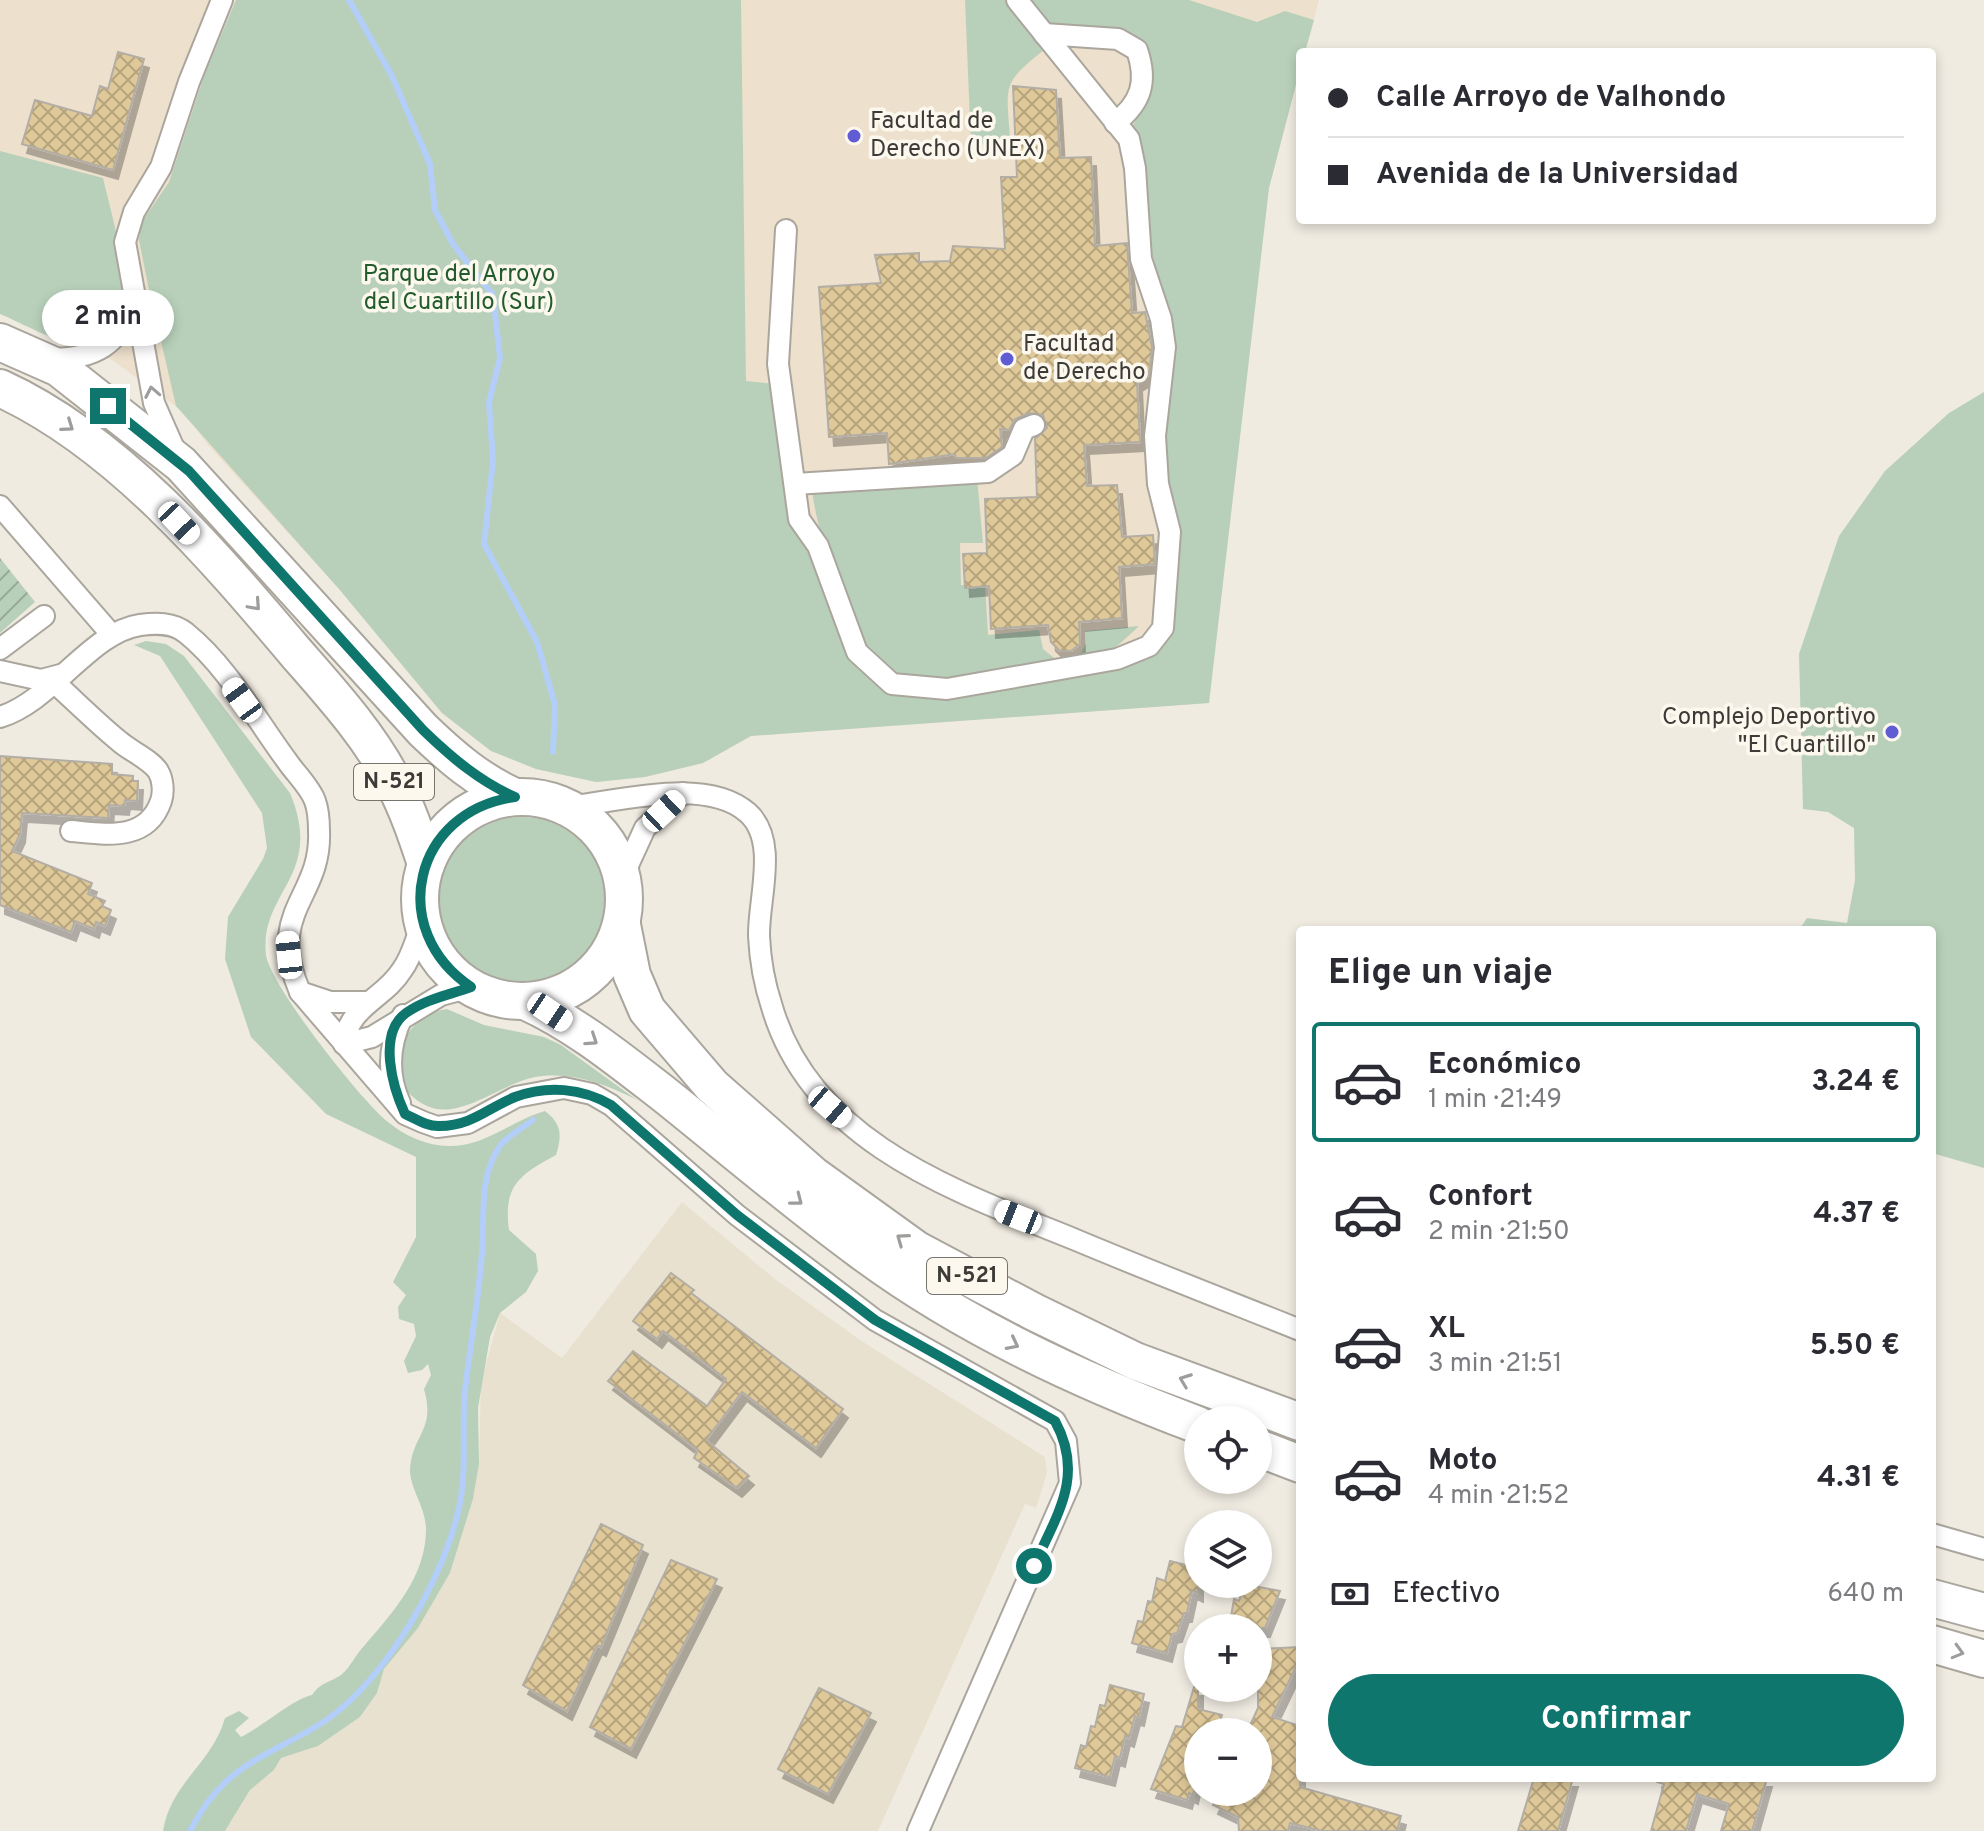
<!DOCTYPE html>
<html lang="es">
<meta charset="utf-8">
<style>
:root{--surface:#fff;--page:#f7f7f7;--text:#2b2b33;--muted:#7c7c81;--line:#e1e1e2;--accent:#0f766e}
body{margin:0;font-family:Overpass,sans-serif;background:var(--page);color:var(--text);height:100vh;display:flex;flex-direction:column;font-size:30px;white-space:nowrap}
*{box-sizing:border-box;margin:0}
p{font-size:26px;color:var(--muted)}
.icon{flex:none;width:44px;height:44px;fill:none;stroke:currentColor;stroke-width:2;stroke-linecap:round;stroke-linejoin:round}
.map{position:relative;flex:1;overflow:hidden}
.sheet{position:absolute;left:1296px;top:926px;width:640px;height:856px;display:flex;flex-direction:column;background:var(--surface);border-radius:8px;box-shadow:0 4px 12px #0003}
.sheet>*{flex:none}
.top-card{position:absolute;left:1296px;top:48px;width:640px;height:176px;border-radius:8px;box-shadow:0 4px 12px #0003;display:grid;align-content:center;height:176px;padding:0 32px;background:var(--surface)}
.tools{position:absolute;left:1184px;top:1406px;display:grid;gap:16px}
.tools a{display:grid;place-items:center;width:88px;height:88px;border-radius:50%;background:var(--surface);box-shadow:0 4px 12px #0003;font-size:40px}
.end{position:absolute;width:36px;height:36px;margin:-18px;border:10px solid #0f766e;background:#fff;box-shadow:0 0 0 4px #fff}
.from{border-radius:50%}
.bubble{position:absolute;height:56px;border-radius:28px;background:var(--surface);box-shadow:0 4px 12px #0003;font-size:26px;font-weight:700;line-height:56px;text-align:center}
.car{position:absolute;width:24px;height:48px;margin:-24px -12px;border-radius:10px;box-shadow:0 0 6px 2px #0007;background:linear-gradient(#fff 24%,#345 0 40%,#fff 0 76%,#345 0 86%,#fff 0)}
.top-card b{display:flex;align-items:center;gap:28px;height:76px;font-size:30px}
.top-card b+b{border-top:2px solid var(--line)}
.top-card i{width:20px;height:20px;background:var(--text)}
ul{padding:0;list-style:none}
li{display:flex;align-items:center;gap:24px;height:120px;margin:0 16px 12px;padding:0 16px;border:4px solid transparent;border-radius:8px}
li div{flex:1}
li b{display:block;font-size:30px}
li em{font-style:normal;font-weight:700}
li.current{border-color:var(--accent)}
li>.icon{width:72px;height:72px;stroke-width:1.5}
h2{padding:0 32px;font-size:36px;line-height:96px}
.pay{display:flex;align-items:center;gap:20px;height:88px;padding:0 32px;font-size:30px}
.pay p{margin-inline-start:auto}
.button{display:flex;gap:16px;margin-top:auto;padding:16px 32px}
.button a{flex:1;height:92px;border-radius:48px;background:var(--accent);color:#fff;font-size:32px;font-weight:700;line-height:92px;text-align:center}
.map>svg:first-child{display:block}
</style>
<div class="map">
<svg width="1984" height="1831" viewBox="0 0 1984 1831">
<defs>
<pattern id="garden-furrows" width="10" height="10" patternUnits="userSpaceOnUse" patternTransform="scale(2)"><rect width="10" height="10" fill="#b8d0ba"/><path d="M-1 1l2-2M0 10L10 0M9 11l2-2" fill="none" stroke="#97aa98"/></pattern>
<pattern id="building-cross-hatch" width="8" height="8" patternUnits="userSpaceOnUse" patternTransform="scale(2)"><rect width="8" height="8" fill="#dfc999"/><path d="M0 0l8 8M0 8l8-8" fill="none" stroke="#b6a47e"/></pattern>
<filter id="shadow"><feDropShadow dx="5" dy="9" stdDeviation="0" flood-color="#0004"/></filter>
</defs>
<rect width="100%" height="100%" fill="#f0ebe1"/>
<path fill="#e8e1cf" d="M682 1202 775 1279 860 1340 1045 1457 1047 1473 1036 1508 1025 1504 878 1831H225L250 1790 274 1770 281 1758 318 1746 360 1717 377 1693 384 1669 418 1628 450 1573 473 1499 479 1464 481 1382 500 1313 562 1358Z"/>
<path fill="#ede0cc" d="M0 0H1319L1305 52H1300V69L1269 188 1209 703 751 736 703 763 645 777 596 782 536 769 491 751 442 713 339 589 207 444 185 413 50 315 0 297Z"/>
<g fill="#b8d0ba">
<path d="M236 0H741L746 381 775 384 793 515 853 655 895 691 1135 652 1168 615 1161 314 1133 125 1149 96 1150 80 1144 53 1045 23 1025 0H1189L1257 22 1285 11 1314 20 1305 52H1300V69L1269 188 1209 703 751 736 703 763 645 777 596 782 536 769 491 751 442 713 339 589 176 406 148 285 139 240 141 223 169 182 204 76Z"/>
<path d="M965 0H1010L1025 26 1045 49C1002 84 1006 83 1010 137L1004 144 971 145Z"/>
<path d="M0 151 103 178C111 216 155 345 81 344 55 343 24 324 0 314Z"/>
<path d="M1984 392V1168L1932 1153V930H1799L1807 918 1847 923 1855 880 1854 828 1828 812 1803 809 1799 654 1839 536 1885 471 1949 413Z"/>
<path d="M977 478 983 543H960L961 585H985L988 635 1039 630 1043 649 1058 661 1081 653 1086 643 1085 631 1139 626C1128 636 1115 650 1101 656 1088 663 1068 662 1053 664 1011 671 920 695 885 669 852 645 816 530 812 490Z"/>
<path d="M146 641 166 644 184 656 290 793C325 877 259 891 266 955 270 985 362 1102 388 1122 405 1136 427 1146 449 1146 485 1147 512 1120 545 1111 562 1124 562 1136 556 1155 519 1175 503 1186 509 1230L536 1254 538 1271 526 1292 500 1313 490 1337 478 1408 479 1464 473 1499 450 1573 418 1628 384 1669 377 1693 360 1717 318 1746 281 1758 274 1770 250 1790 225 1831H163C171 1782 212 1764 225 1718L239 1711 249 1718 235 1730 241 1737C263 1726 295 1698 312 1695 321 1682 329 1683 341 1675 350 1668 356 1654 364 1646 393 1612 426 1577 426 1529 426 1508 410 1489 410 1470 412 1434 436 1431 424 1389L431 1375 428 1364 422 1370 408 1373 404 1361 416 1336 414 1324 399 1319 398 1307 406 1295 393 1282 416 1237V1157L326 1114 251 1037 225 959 228 917 263 859 267 848 262 813 160 656 134 645Z"/>
<circle cx="522" cy="901" r="84"/>
<path d="M447 1009 484 1025 544 1037 561 1045 637 1100C607 1085 577 1073 543 1076 504 1079 462 1122 427 1106 378 1084 397 1016 447 1009Z"/>
</g>
<path fill="url(#garden-furrows)" d="M0 558 35 602 0 633Z"/>
<g fill="none" stroke-linecap="round" stroke-linejoin="round">
<g stroke="#b3cef9" stroke-width="6">
<path d="M349 0 392 76 430 164 435 210 453 244 493 295 500 358 489 402 493 461 484 544 537 642 555 705 553 752"/>
<path d="M190 1831C222 1769 256 1761 312 1729 379 1692 441 1585 458 1512 468 1473 461 1430 465 1391 470 1344 479 1299 482 1252 485 1218 478 1177 500 1146 507 1136 523 1128 533 1120"/>
</g>
</g>
<g fill="url(#building-cross-hatch)" stroke="#b3aea5" stroke-width="2" filter="url(#shadow)">
<path d="M118 52 144 59 113 170 22 144 35 100 92 116 100 86 108 89Z"/>
<path d="M1013 86 1056 90 1060 158 1091 157 1095 246 1127 243 1132 313 1145 312 1152 347 1149 375 1137 382 1140 442 1084 445 1087 486 1117 485 1122 537 1153 535 1155 564 1119 567 1122 618 1079 622 1080 644 1071 651H1060L1051 642 1048 625 991 629 989 586 965 588 963 554 987 553 985 499 1037 497 1035 439 1047 428 1043 415 1029 413 1015 419 1009 430 1000 429 1002 447 986 458H956L955 454 889 464 887 433 829 437 819 287 881 283 875 255 919 253V262L950 261 953 246 1005 249 1001 177H1017Z"/>
<path d="M0 756 112 764V774L133 776V781H138L137 801 125 800 124 806 109 805 108 818 22 813 20 834 12 851 92 883 88 894 105 901 102 906 111 910 105 926 96 922 94 929 75 921 71 932 0 905Z"/>
<path d="M671 1273 694 1290 691 1293 843 1409 816 1448 742 1392 706 1440 749 1476 737 1488 694 1458 698 1450 608 1381 633 1351 707 1406 726 1379 663 1331 657 1339 633 1321Z"/>
<path d="M601 1524 643 1545 601 1647 597 1645 567 1711 523 1685Z"/>
<path d="M671 1560 717 1579 631 1749 590 1727Z"/>
<path d="M1170 1561 1198 1568V1593L1192 1590 1187 1613H1184L1177 1633 1172 1634 1167 1653 1132 1643 1138 1621 1143 1622 1148 1601 1152 1602 1157 1578 1165 1581Z"/>
<path d="M1244 1584 1280 1591 1265 1628H1229L1234 1599 1239 1601Z"/>
<path d="M1300 1647V1658L1272 1717 1300 1726V1787L1401 1816 1397 1831H1322L1290 1823 1288 1831H1239L1238 1817 1213 1805 1219 1792H1258V1732H1247L1258 1708V1649Z"/>
<path d="M1110 1685 1144 1694 1139 1717 1135 1716 1129 1738 1125 1736 1120 1758 1115 1756 1110 1777 1075 1768 1081 1745 1086 1747 1091 1726 1095 1727 1100 1705 1105 1706Z"/>
<path d="M1194 1687H1198V1709L1222 1715 1217 1732H1198V1772L1193 1795 1189 1793 1187 1800 1151 1789 1176 1726 1182 1727Z"/>
<path d="M819 1688 871 1713 828 1794 778 1769Z"/>
<path d="M1534 1778H1573L1558 1831H1518Z"/>
<path d="M1657 1778H1767L1752 1831H1721L1729 1804 1697 1794 1686 1831H1651L1664 1784 1657 1782Z"/>
</g>
<g fill="none" stroke-linecap="round" stroke-linejoin="round">
<defs>
<g id="street">
<path d="M1044 34 1118 39 1137 50C1148 82 1141 103 1115 123"/>
<path d="M786 230 778 364 799 519 818 546 857 652 892 684 947 689 1117 659 1149 646 1163 628 1170 532 1158 484 1155 436 1165 347 1161 319 1141 259 1135 168 1129 139 1017 0"/>
<path d="M50 359C97 359 116 345 136 304"/>
<path d="M176 453 154 403 125 242 134 212 161 167 189 82 222 0"/>
<path d="M795 484 988 472 1013 455 1024 429 1034 425"/>
<path d="M0 506 111 634"/>
<path d="M0 649 44 616"/>
<path d="M0 671 41 680 64 674"/>
<path d="M55 683C76 702 97 723 119 741 130 751 150 759 158 771 163 779 164 792 161 801 147 842 106 834 71 831"/>
<path d="M0 717C52 701 91 632 140 625 155 623 173 622 186 633 227 666 256 719 287 761 295 773 310 787 315 801 318 809 319 822 319 831 322 899 265 910 300 992L405 1114 423 1122 437 1127 468 1123 516 1097 564 1088 592 1094 611 1105 737 1215 875 1320 1055 1421 1066 1441 1070 1483 918 1831"/>
<path d="M568 807C620 801 707 776 748 813 779 841 758 900 759 936 760 958 765 986 772 1007 812 1144 958 1192 1076 1240 1150 1271 1225 1300 1300 1330"/>
<path d="M623 876 645 828 683 793"/>
<path d="M300 992 330 1002H366"/>
<path d="M344 1044C348 1006 384 999 402 970 412 957 416 938 423 922"/>
<path d="M344 1044 372 1037 441 995 471 987"/>
<path d="M400 1103C386 1073 389 1044 403 1015"/>
<path d="M1932 1534 1984 1549"/>
</g>
<g id="highway">
<path d="M0 342 59 368 181 464 423 730C451 757 479 781 515 797"/>
<path d="M0 388C118 442 214 556 297 654 332 694 371 737 395 785 408 810 417 837 426 864"/>
<circle cx="522" cy="899" r="102"/>
<path d="M622 925 632 975 647 1010 712 1086 813 1175 917 1250 1034 1312 1135 1361 1300 1422"/>
<path d="M525 1001C576 1024 621 1061 665 1095 730 1147 793 1201 860 1250 962 1326 1079 1380 1198 1425"/>
<path d="M1258 1448 1300 1464"/>
<path d="M1932 1598 1984 1612"/>
<path d="M1932 1644 1984 1659"/>
</g>
</defs>
<use href="#street" stroke="#aba69d" stroke-width="24"/>
<use href="#highway" stroke="#aba69d" stroke-width="40"/>
<use href="#street" stroke="#fff" stroke-width="20"/>
<use href="#highway" stroke="#fff" stroke-width="36"/>
</g>
<defs><path id="oneway-chevron" d="M-2-3.5L2.5 0L-2 3.5" fill="none" stroke-width="1.6" stroke-linecap="round" stroke-linejoin="round" transform="scale(2)"/></defs>
<g stroke="#9e9d9b">
<use href="#oneway-chevron" transform="translate(152 392) rotate(-101)"/>
<use href="#oneway-chevron" transform="translate(68 426) rotate(35)"/>
<use href="#oneway-chevron" transform="translate(255 605) rotate(48)"/>
<use href="#oneway-chevron" transform="translate(592 1040) rotate(34)"/>
<use href="#oneway-chevron" transform="translate(797 1200) rotate(38)"/>
<use href="#oneway-chevron" transform="translate(902 1239) rotate(-144)"/>
<use href="#oneway-chevron" transform="translate(1013 1344) rotate(27)"/>
<use href="#oneway-chevron" transform="translate(1185 1380) rotate(-159)"/>
<use href="#oneway-chevron" transform="translate(1958 1652) rotate(16)"/>
</g>
<g fill="none" stroke-linecap="round" stroke-linejoin="round">
<path stroke="#0f766e" stroke-width="10" d="M108 406 189 471 423 730C451 757 479 781 515 797 413 811 386 930 471 987 449 995 426 999 406 1013 377 1034 393 1088 405 1114 416 1119 428 1127 440 1126 471 1126 488 1108 515 1097 547 1085 582 1088 611 1105L737 1215 875 1320 1055 1421C1085 1476 1057 1514 1034 1566"/>
</g>
<g fill="#5f5cd4" stroke="#fdf8ee" stroke-width="3">
<circle cx="854" cy="136" r="8"/>
<circle cx="1007" cy="359" r="8"/>
<circle cx="1892" cy="732" r="8"/>
</g>
<g text-anchor="middle" dominant-baseline="central" stroke-width="7" stroke-linejoin="round" paint-order="stroke">
<g fill="#fdf8ee" stroke="#77746e" stroke-width="2">
<rect x="354" y="764" width="80" height="36" rx="6"/>
<rect x="927" y="1258" width="80" height="36" rx="6"/>
</g>
<g font-size="22" font-weight="bold" fill="#3d3b37">
<text x="394" y="782">N-521</text>
<text x="967" y="1276">N-521</text>
</g>
<g font-size="24" fill="#3d3b37" stroke="#fdf8ee" text-anchor="start">
<text x="870" y="122">Facultad de<tspan x="870" dy="28">Derecho (UNEX)</tspan></text>
<text x="1023" y="345">Facultad<tspan x="1023" dy="28">de Derecho</tspan></text>
<text x="1876" y="718" text-anchor="end">Complejo Deportivo<tspan x="1876" dy="28">"El Cuartillo"</tspan></text>
</g>
<g font-size="24" fill="#225b2c" stroke="#fdf8ee">
<text x="459" y="275">Parque del Arroyo<tspan x="459" dy="28">del Cuartillo (Sur)</tspan></text>
</g>
</g>
</svg>
<div class="tools">
<a><svg class="icon" aria-label="locate" viewBox="0 0 24 24"><circle cx="12" cy="12" r="6"/><path d="M12 2v4M12 18v4M2 12h4M18 12h4"/></svg></a>
<a><svg class="icon" aria-label="layers" viewBox="0 0 24 24"><path d="M12 4l9 5-9 5-9-5zM3 14l9 5 9-5"/></svg></a>
<a>+</a>
<a>−</a>
</div>
<i class="end from" style="left:1034px;top:1566px"></i>
<i class="end" style="left:108px;top:406px"></i>
<div class="bubble" style="left:42px;top:290px;width:132px">2 min</div>
<i class="car" style="left:179px;top:523px;rotate:137deg"></i>
<i class="car" style="left:242px;top:700px;rotate:324deg"></i>
<i class="car" style="left:664px;top:811px;rotate:47deg"></i>
<i class="car" style="left:289px;top:955px;rotate:354deg"></i>
<i class="car" style="left:550px;top:1012px;rotate:124deg"></i>
<i class="car" style="left:830px;top:1107px;rotate:131deg"></i>
<i class="car" style="left:1018px;top:1217px;rotate:292deg"></i>
<div class="top-card">
<b><i class="from"></i>Calle Arroyo de Valhondo</b>
<b><i></i>Avenida de la Universidad</b>
</div>
<section class="sheet">
<h2>Elige un viaje</h2>
<ul>
<li class="current"><svg class="icon" aria-label="car" viewBox="0 0 24 24"><path d="M5 17H2v-5l4-1 3-4h7l3 4 3 1v5h-3M9 17h6M6 11h13"/><circle cx="7" cy="17" r="2"/><circle cx="17" cy="17" r="2"/></svg><div><b>Económico</b><p>1 min · 21:49</p></div><em>3.24 €</em></li>
<li><svg class="icon" aria-label="car" viewBox="0 0 24 24"><path d="M5 17H2v-5l4-1 3-4h7l3 4 3 1v5h-3M9 17h6M6 11h13"/><circle cx="7" cy="17" r="2"/><circle cx="17" cy="17" r="2"/></svg><div><b>Confort</b><p>2 min · 21:50</p></div><em>4.37 €</em></li>
<li><svg class="icon" aria-label="car" viewBox="0 0 24 24"><path d="M5 17H2v-5l4-1 3-4h7l3 4 3 1v5h-3M9 17h6M6 11h13"/><circle cx="7" cy="17" r="2"/><circle cx="17" cy="17" r="2"/></svg><div><b>XL</b><p>3 min · 21:51</p></div><em>5.50 €</em></li>
<li><svg class="icon" aria-label="car" viewBox="0 0 24 24"><path d="M5 17H2v-5l4-1 3-4h7l3 4 3 1v5h-3M9 17h6M6 11h13"/><circle cx="7" cy="17" r="2"/><circle cx="17" cy="17" r="2"/></svg><div><b>Moto</b><p>4 min · 21:52</p></div><em>4.31 €</em></li>
</ul>
<div class="pay"><svg class="icon" aria-label="cash" viewBox="0 0 24 24"><path d="M3 7h18v10H3z"/><circle cx="12" cy="12" r="2"/></svg>Efectivo<p>640 m</p></div>
<div class="button"><a>Confirmar</a></div>
</section>
</div>
